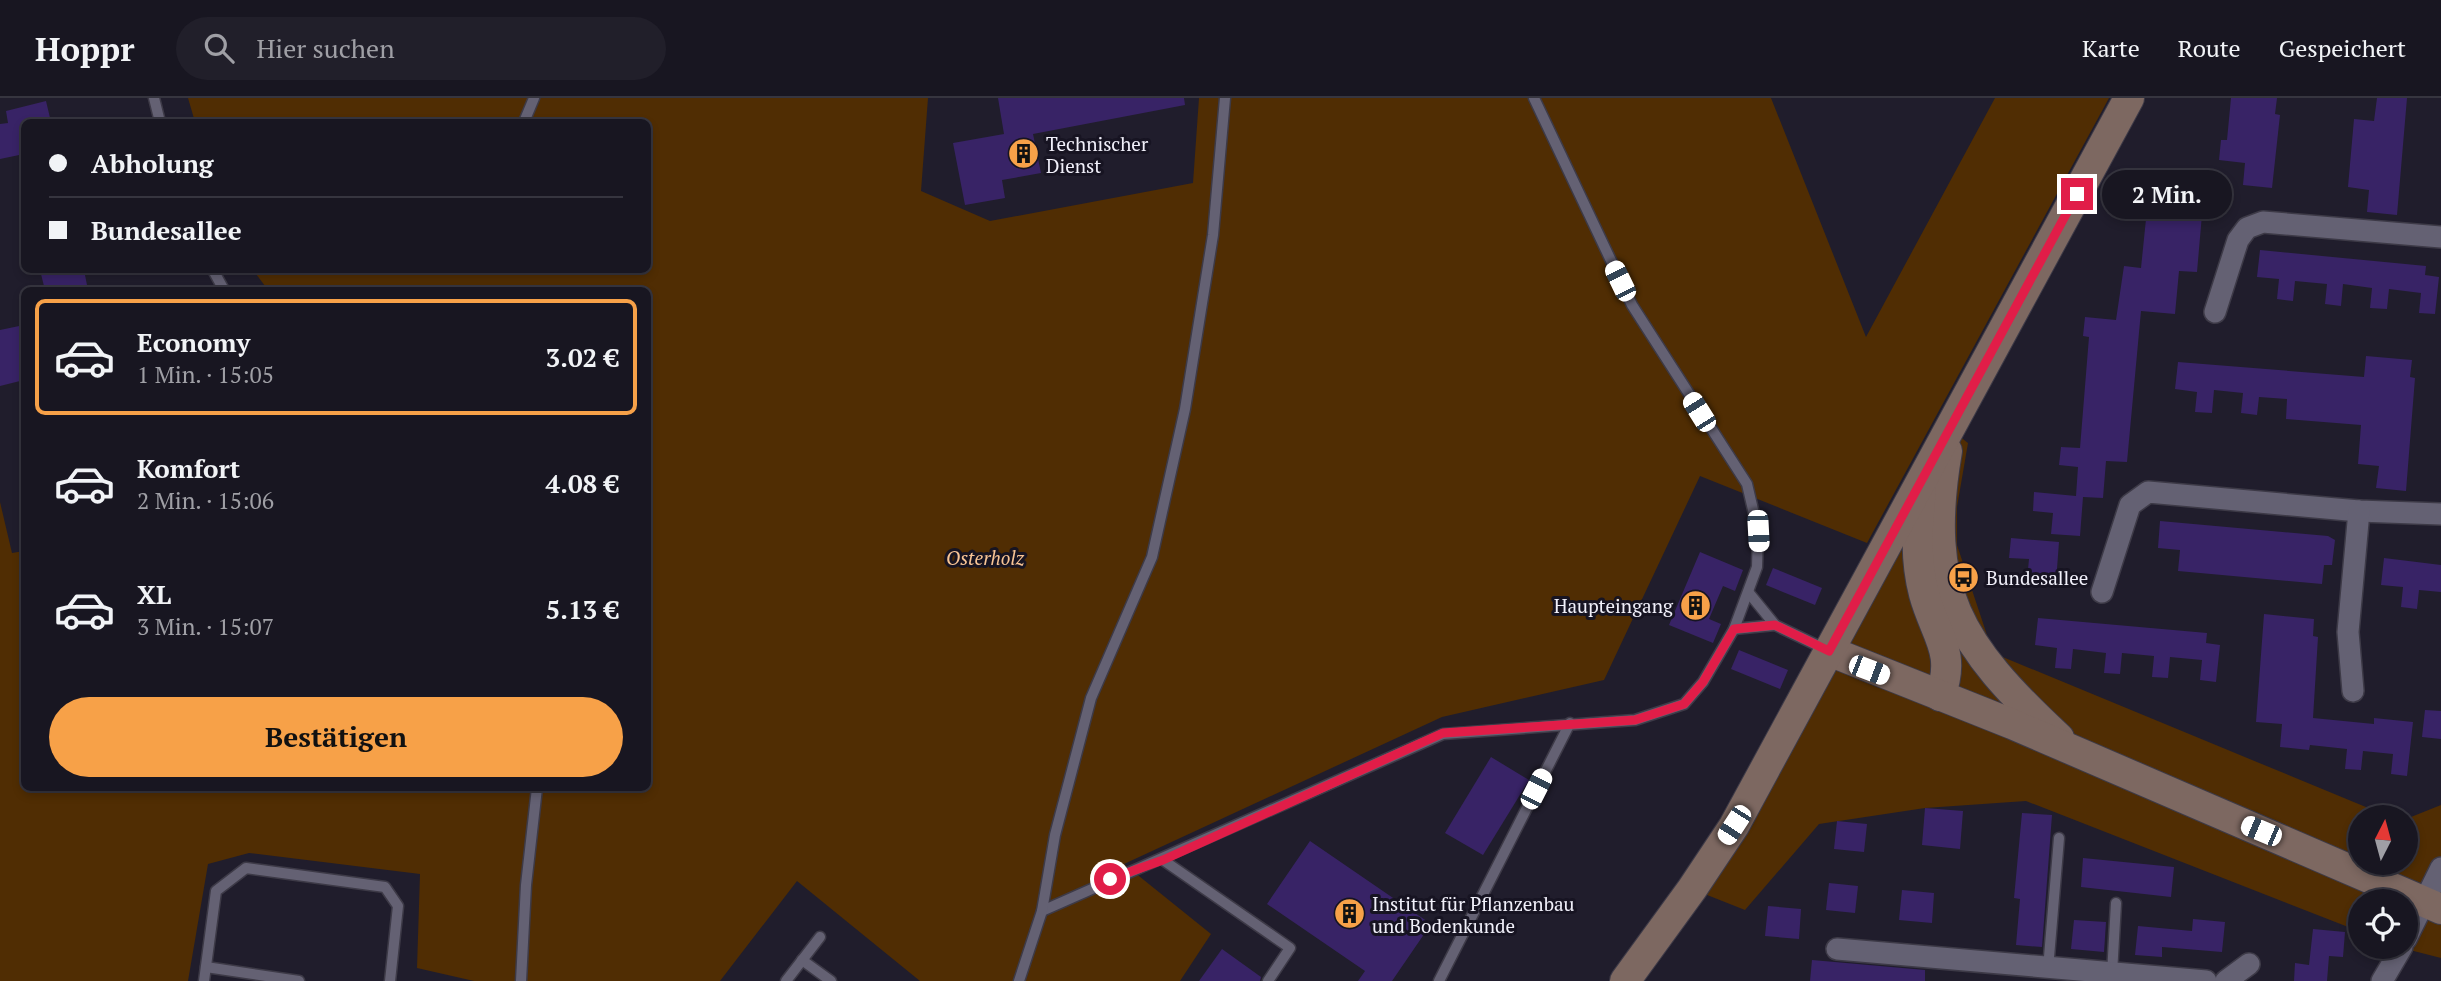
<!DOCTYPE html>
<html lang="de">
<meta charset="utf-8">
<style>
:root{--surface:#181621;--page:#211f2a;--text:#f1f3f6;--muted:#9f9fa5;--line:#36353f;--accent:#f7a148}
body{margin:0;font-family:"PT Serif",serif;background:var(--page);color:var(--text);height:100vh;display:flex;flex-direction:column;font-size:26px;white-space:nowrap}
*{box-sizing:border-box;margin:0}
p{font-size:23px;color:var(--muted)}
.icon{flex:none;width:38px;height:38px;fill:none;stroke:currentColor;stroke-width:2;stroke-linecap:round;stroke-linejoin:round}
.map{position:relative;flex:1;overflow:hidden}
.drawer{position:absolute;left:21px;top:189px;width:630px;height:504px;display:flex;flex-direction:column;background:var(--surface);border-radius:10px;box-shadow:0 4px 10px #0003,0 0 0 2px var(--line)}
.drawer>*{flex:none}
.hud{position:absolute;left:21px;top:21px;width:630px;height:154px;border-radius:10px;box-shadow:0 4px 10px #0003,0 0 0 2px var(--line);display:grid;align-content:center;height:154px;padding:0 28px;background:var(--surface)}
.needle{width:46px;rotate:6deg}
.tools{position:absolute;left:2348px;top:707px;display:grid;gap:14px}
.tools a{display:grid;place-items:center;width:70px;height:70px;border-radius:50%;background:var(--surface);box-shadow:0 4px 10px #0003,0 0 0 2px var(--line);font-size:35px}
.end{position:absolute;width:32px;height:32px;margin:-16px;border:9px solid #e11d48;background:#fff;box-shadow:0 0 0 4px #fff}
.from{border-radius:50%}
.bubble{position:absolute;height:49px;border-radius:24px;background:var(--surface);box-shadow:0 4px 10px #0003,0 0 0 2px var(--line);font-size:23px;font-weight:600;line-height:49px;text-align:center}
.car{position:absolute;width:21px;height:42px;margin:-21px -10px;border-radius:9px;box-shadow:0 0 5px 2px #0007;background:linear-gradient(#fff 24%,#345 0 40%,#fff 0 76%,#345 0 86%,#fff 0)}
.hud b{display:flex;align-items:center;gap:24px;height:66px;font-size:26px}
.hud b+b{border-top:2px solid var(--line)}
.hud i{width:18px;height:18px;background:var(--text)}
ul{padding:12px 0 0;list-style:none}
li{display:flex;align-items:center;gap:21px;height:116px;margin:0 14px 10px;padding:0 14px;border:4px solid transparent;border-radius:10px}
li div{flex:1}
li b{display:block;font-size:26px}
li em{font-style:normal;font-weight:600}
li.on{border-color:var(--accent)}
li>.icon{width:63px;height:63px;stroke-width:1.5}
.primary-button{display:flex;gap:14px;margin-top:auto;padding:14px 28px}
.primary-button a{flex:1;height:80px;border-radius:42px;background:var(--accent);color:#111;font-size:28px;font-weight:600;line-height:80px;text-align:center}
header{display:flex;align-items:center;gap:42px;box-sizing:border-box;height:98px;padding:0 35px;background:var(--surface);border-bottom:2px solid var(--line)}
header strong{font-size:33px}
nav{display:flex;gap:38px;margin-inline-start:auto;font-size:24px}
.search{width:490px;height:63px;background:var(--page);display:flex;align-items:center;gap:18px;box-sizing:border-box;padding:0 24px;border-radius:38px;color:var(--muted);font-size:26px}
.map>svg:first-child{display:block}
</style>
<header>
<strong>Hoppr</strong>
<div class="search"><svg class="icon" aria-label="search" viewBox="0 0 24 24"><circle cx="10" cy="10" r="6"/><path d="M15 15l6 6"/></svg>Hier suchen</div>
<nav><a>Karte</a><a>Route</a><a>Gespeichert</a></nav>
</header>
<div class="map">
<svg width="2441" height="883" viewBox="0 0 2441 883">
<rect width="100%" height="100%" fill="#201d2c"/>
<g fill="#502d03">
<path d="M188 0H928L921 93 990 123 1193 85 1199 0H1771L1866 239 1995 0H2109L1867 445 1700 378 1604 582 1442 619 1124 766 1211 836 1180 883H920L797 783 720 883H474L417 870 420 776 249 755 208 766 188 883H0V404L12 455 24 453V690H648V192H268L253 172H648V24H195Z"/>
<path d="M1950 331 1968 345 1957 409V447L1993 555 2390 719H2361V765H2406V721L2441 707V860L2402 850 2406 849V803H2361V834L2026 703 1925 710 1819 726 1745 812 1692 791Z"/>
</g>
<g fill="#382366">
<path d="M998 0H1184L1185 7 1033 36 1041 75 1002 82 1005 100 965 107 953 45 1004 36Z"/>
<path d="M2231 0H2277L2275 16 2280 17 2272 90 2243 87 2245 65 2219 62 2221 42H2227Z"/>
<path d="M2377 0H2407L2397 117 2367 114 2369 92 2348 89 2354 21 2374 23Z"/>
<path d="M46 3 51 24H24V56L0 61V26L8 25 6 13Z"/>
<path d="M2150 82 2200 87 2199 105H2203L2197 174 2179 173 2175 216 2141 213 2127 364 2106 363 2103 400 2083 399 2080 438 2051 436 2053 415 2033 413 2034 394 2076 398 2078 369 2059 367 2061 349 2080 350 2089 239 2083 238 2085 219 2116 222 2124 168 2141 170Z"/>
<path d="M2260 152 2426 168 2425 177 2439 179 2435 216 2419 215 2421 195 2389 191 2387 211 2370 210 2372 190 2343 186 2341 208 2325 206 2327 186 2295 183 2293 203 2277 201 2279 181 2257 179Z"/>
<path d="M40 172H84L87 187 81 188 82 192H45Z"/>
<path d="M24 227V282L0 288V232Z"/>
<path d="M2366 258 2412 262 2410 279 2415 280 2406 393 2376 390 2379 368 2358 366 2361 327 2286 321 2287 301 2259 299 2257 317 2241 315 2243 295 2214 292 2212 315 2195 314 2197 294 2175 291 2178 264 2364 279Z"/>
<path d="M2160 423 2328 438 2335 442 2332 467H2324L2322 486 2178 473 2180 452 2158 450Z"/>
<path d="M2011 440 2059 444 2056 484 2027 482 2029 461 2009 460Z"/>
<path d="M1700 454 1743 472 1735 493 1723 488 1709 521 1721 526 1713 545 1669 527Z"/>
<path d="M2384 460 2441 467V494L2419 492 2417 511 2401 509 2403 489 2381 487Z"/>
<path d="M1773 470 1822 490 1815 507 1766 487Z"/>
<path d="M2264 516 2314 521 2313 538 2318 539 2313 620 2374 626V620L2413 624 2407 678 2391 676 2393 656 2363 653 2361 672 2345 671 2347 651 2310 647 2309 652 2280 649 2282 626 2256 624Z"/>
<path d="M2038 520 2207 535 2206 545 2220 547 2216 584 2200 582 2202 562 2170 559 2168 580 2152 579 2154 558 2122 555 2120 576 2104 575 2106 555 2073 551 2071 571 2055 570 2057 550 2035 547Z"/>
<path d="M1739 552 1788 572 1780 591 1731 571Z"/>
<path d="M2425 612 2441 613V641L2422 639Z"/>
<path d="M1491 659 1529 682 1483 757 1445 735Z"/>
<path d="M1925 710 1963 713 1960 751 1922 747Z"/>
<path d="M2022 715 2052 717 2042 849 2016 847 2020 801 2014 800Z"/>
<path d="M1837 723 1867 726 1864 754 1834 751Z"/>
<path d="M1310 743 1431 826 1392 883H1358L1365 873 1267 806Z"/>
<path d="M2083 760 2174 769 2171 799 2081 789Z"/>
<path d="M1829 785 1858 788 1855 815 1826 812Z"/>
<path d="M1902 792 1934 795 1932 825 1899 822Z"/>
<path d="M1768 808 1801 811 1799 841 1765 838Z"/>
<path d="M2193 821 2225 824 2222 854 2162 849V859L2135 857 2138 828 2192 833Z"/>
<path d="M2074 822 2106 824 2104 854 2071 851Z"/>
<path d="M2313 831 2345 834 2343 859 2329 858 2327 883H2294L2295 865 2309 867Z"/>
<path d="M1222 851 1261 879 1260 883H1199Z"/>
<path d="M1812 862 1925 872V883H1810Z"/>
</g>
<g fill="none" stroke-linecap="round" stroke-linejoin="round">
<defs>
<g id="lane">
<path d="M154 0 160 24"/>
<path d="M524 24 534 0"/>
<path d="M213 172 224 192"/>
<path d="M1749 495 1775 527 1827 552"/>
<path d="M1734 531 1775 527"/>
<path d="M1163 762 1290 850 1268 883"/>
<path d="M1042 813 1443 636 1635 622 1684 606 1703 584 1734 531 1757 469 1758 433 1747 386 1632 207 1534 0"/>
<path d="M802 862 831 883"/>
<path d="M206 869 299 883"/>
<path d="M2048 871 2059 740"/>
<path d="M2112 876 2116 805"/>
<path d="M204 883 216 793 246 770 385 789 398 808 390 883"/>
<path d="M521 883 526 787 537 690"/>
<path d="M786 883 820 839"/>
<path d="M1019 883 1042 813 1055 737 1091 600 1152 459 1185 311 1213 137 1225 0"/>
<path d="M1439 883 1570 625"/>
</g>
<g id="street">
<path d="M2215 214 2238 142 2247 130 2263 124 2441 139"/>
<path d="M2102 494 2130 407 2148 394 2359 413 2441 416"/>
<path d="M2353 593 2348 534 2359 413"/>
<path d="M2406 841 2441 770"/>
<path d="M1837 851 2206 883"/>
<path d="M2226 883 2249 866"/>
<path d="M2382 883 2402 849"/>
</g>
<g id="secondary">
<path d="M1947 353C1923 493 1959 547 2059 640"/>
<path d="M1921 394C1917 428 1915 462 1924 496 1935 537 1957 554 1940 598"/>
<path d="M1829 553 2012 626 2441 811"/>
<path d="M1625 883 1692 791 1734 728 2129 0"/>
</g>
</defs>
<use href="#lane" stroke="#3d3a47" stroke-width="13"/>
<use href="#street" stroke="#3d3a47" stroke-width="24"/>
<use href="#secondary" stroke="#3d3a47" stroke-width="32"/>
<use href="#lane" stroke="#646173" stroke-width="10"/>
<use href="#street" stroke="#646173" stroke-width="21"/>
<use href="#secondary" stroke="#7d6861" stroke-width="30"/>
</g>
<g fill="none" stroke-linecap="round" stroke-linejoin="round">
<path stroke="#e11d48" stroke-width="9" d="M1110 781 1163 762 1443 635 1635 622 1684 606 1703 584 1734 531 1775 527 1829 553 2077 96"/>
</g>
<defs>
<symbol id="building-disc" viewBox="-11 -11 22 22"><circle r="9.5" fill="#f7a148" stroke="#171422"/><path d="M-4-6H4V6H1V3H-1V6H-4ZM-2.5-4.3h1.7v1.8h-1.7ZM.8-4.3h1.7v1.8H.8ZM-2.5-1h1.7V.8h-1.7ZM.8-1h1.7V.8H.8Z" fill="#111"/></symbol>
<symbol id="bus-disc" viewBox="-11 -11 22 22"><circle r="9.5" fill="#f7a148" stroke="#171422"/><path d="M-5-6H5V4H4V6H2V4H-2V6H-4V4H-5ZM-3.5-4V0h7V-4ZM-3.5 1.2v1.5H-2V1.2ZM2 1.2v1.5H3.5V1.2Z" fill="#111"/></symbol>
</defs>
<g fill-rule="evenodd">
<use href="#building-disc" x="1006" y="38" width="35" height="35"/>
<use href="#bus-disc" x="1946" y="462" width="35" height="35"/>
<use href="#building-disc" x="1678" y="490" width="35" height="35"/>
<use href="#building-disc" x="1332" y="798" width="35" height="35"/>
</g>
<g text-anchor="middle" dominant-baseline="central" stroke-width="6" stroke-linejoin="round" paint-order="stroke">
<g font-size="19" fill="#f1f0fa" stroke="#171422" text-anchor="start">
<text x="1046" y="45">Technischer<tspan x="1046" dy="22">Dienst</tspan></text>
<text x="1986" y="479">Bundesallee</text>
<text x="1673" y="507" text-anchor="end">Haupteingang</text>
<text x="1372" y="805">Institut für Pflanzenbau<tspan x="1372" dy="22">und Bodenkunde</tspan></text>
</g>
<g font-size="19" font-style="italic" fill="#f9c595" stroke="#171422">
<text x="985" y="459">Osterholz</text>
</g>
</g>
</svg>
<div class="tools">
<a><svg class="needle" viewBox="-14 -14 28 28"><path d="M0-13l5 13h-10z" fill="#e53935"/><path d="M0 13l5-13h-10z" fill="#9f9fa5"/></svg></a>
<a><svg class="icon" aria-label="locate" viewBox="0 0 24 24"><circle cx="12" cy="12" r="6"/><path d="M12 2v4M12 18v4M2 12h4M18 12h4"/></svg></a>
</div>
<i class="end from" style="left:1110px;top:781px"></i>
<i class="end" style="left:2077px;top:96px"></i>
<div class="bubble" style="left:2102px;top:72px;width:130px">2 Min.</div>
<i class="car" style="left:1620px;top:183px;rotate:334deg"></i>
<i class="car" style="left:1699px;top:314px;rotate:328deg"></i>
<i class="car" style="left:1758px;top:433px;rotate:177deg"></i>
<i class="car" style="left:1869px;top:572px;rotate:111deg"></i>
<i class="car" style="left:1536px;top:691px;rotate:27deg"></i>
<i class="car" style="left:1734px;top:727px;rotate:213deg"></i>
<i class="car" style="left:2261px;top:733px;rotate:293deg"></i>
<div class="hud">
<b><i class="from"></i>Abholung</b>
<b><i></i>Bundesallee</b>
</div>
<section class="drawer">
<ul>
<li class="on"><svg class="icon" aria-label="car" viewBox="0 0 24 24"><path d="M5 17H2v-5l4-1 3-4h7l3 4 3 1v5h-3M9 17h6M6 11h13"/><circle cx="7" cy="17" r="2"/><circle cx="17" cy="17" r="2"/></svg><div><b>Economy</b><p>1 Min. · 15:05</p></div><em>3.02 €</em></li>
<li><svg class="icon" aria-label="car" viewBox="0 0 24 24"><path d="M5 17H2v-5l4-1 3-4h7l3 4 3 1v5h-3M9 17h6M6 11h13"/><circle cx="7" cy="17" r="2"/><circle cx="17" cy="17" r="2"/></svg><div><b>Komfort</b><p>2 Min. · 15:06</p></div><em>4.08 €</em></li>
<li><svg class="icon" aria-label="car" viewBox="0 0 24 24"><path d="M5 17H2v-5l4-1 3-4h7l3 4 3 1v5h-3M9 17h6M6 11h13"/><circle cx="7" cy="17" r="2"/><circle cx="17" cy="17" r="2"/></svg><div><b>XL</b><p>3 Min. · 15:07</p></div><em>5.13 €</em></li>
</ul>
<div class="primary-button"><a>Bestätigen</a></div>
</section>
</div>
